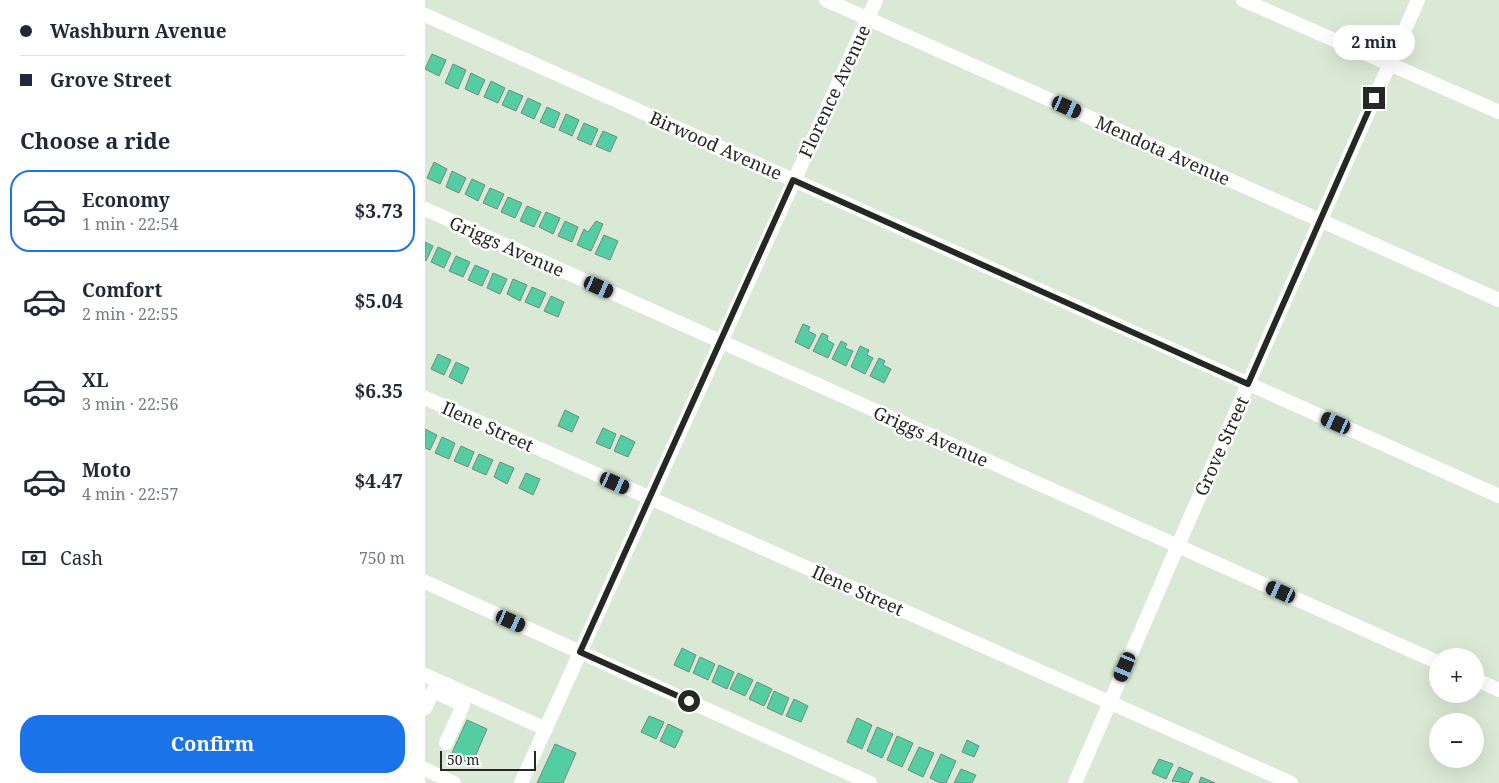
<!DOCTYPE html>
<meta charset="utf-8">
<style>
:root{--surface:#fff;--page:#f2f2f3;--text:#1f2937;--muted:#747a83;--line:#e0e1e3;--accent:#1a73e8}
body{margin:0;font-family:"Noto Serif",serif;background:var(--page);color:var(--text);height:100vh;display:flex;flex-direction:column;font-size:19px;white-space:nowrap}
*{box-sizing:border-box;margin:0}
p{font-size:16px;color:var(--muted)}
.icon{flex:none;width:28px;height:28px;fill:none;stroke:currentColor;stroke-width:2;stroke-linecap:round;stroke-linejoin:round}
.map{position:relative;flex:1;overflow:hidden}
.drawer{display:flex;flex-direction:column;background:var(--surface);width:425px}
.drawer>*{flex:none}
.top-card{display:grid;align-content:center;height:110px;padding:0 20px;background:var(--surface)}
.tools{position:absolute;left:1004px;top:648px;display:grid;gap:10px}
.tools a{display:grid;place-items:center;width:55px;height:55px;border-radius:50%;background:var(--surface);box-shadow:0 5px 20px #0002;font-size:25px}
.scale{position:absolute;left:15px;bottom:12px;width:96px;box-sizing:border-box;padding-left:5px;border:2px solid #242a23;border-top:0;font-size:14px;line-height:18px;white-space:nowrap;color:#242a23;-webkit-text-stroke:4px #fff;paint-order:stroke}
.end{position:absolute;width:22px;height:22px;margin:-11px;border:6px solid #242a23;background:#fff;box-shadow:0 0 0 2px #fff}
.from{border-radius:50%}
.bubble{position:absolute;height:35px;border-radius:18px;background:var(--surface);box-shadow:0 5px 20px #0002;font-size:16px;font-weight:700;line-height:35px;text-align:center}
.car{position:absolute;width:15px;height:30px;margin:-15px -8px;border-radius:6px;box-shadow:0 0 4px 1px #0007;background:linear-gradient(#222 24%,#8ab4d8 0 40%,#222 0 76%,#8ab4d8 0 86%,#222 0)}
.top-card b{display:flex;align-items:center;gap:18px;height:48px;font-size:19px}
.top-card b+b{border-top:1px solid var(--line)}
.top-card i{width:12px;height:12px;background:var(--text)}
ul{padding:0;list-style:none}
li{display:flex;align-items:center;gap:15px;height:82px;margin:0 10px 8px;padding:0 10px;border:2px solid transparent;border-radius:20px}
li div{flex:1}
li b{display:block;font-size:19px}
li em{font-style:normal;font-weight:700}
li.selected{border-color:var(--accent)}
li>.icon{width:45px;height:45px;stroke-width:1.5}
h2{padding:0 20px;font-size:22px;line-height:60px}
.pay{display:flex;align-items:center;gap:12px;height:55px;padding:0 20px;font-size:19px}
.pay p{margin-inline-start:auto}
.action{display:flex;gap:10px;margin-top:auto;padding:10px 20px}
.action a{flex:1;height:58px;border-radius:20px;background:var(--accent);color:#fff;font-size:20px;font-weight:700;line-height:58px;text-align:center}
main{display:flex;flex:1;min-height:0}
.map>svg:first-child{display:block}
</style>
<main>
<section class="drawer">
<div class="top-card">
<b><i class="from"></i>Washburn Avenue</b>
<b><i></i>Grove Street</b>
</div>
<h2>Choose a ride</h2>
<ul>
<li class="selected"><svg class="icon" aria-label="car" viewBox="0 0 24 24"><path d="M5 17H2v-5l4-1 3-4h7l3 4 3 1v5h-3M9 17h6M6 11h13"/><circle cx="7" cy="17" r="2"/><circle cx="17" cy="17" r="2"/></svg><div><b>Economy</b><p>1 min · 22:54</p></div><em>$3.73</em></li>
<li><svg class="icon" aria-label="car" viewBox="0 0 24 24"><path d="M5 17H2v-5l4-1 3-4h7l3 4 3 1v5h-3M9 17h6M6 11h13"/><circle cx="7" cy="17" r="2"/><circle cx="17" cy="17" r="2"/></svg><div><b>Comfort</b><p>2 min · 22:55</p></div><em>$5.04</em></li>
<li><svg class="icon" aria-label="car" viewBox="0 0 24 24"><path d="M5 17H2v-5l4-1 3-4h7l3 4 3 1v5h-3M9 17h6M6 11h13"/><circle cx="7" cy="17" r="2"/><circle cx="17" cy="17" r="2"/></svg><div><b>XL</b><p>3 min · 22:56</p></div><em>$6.35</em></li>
<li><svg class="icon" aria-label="car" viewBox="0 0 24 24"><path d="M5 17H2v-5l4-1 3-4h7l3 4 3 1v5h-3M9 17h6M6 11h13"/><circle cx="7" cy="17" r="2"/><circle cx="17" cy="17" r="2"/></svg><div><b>Moto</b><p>4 min · 22:57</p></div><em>$4.47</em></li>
</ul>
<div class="pay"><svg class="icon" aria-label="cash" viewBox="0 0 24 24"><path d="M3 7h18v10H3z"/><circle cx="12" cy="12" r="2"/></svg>Cash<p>750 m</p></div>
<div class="action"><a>Confirm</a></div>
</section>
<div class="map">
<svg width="1074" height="783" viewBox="0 0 1074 783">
<rect width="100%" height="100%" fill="#dae9d5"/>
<g fill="#55cda3" stroke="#728b80">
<path d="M7 54 21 60 14 76 0 69Z"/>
<path d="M28 64 41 70 33 89 20 83Z"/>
<path d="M46 73 60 80 53 95 40 89Z"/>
<path d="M66 81 80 88 73 103 59 97Z"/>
<path d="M84 90 98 96 91 111 77 105Z"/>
<path d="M103 98 116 104 109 119 96 113Z"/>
<path d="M122 107 135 113 129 128 115 122Z"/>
<path d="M141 114 154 120 147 136 134 130Z"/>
<path d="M159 123 173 129 166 145 152 139Z"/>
<path d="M178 131 192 137 185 152 171 146Z"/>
<path d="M9 162 22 169 15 184 2 178Z"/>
<path d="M27 171 41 178 34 193 21 187Z"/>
<path d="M47 179 60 185 53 201 40 194Z"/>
<path d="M65 188 79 194 72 209 58 203Z"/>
<path d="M83 197 97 203 90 218 76 212Z"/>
<path d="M102 206 116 212 109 227 95 221Z"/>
<path d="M121 212 135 218 128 234 114 227Z"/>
<path d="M140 221 153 227 147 242 133 236Z"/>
<path d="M171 221 178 224 166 251 152 245 159 229 163 232Z"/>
<path d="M179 235 193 241 185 260 170 254Z"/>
<path d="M0 242 8 246 1 261 0 260Z"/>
<path d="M13 247 26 253 19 268 6 262Z"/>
<path d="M31 256 45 262 38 277 24 271Z"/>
<path d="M50 265 64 271 57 286 43 280Z"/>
<path d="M68 273 82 279 75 294 62 288Z"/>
<path d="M88 279 102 285 95 301 82 294Z"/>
<path d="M107 287 121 293 114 308 100 302Z"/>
<path d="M126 296 139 302 133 317 119 311Z"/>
<path d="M378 324 385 327 383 331 391 335 384 349 370 342Z"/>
<path d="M397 333 403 336 402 340 409 344 403 358 388 351Z"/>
<path d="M416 341 422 344 420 348 428 351 421 366 407 359Z"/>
<path d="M435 346 444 350 442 355 448 358 440 374 426 367Z"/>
<path d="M13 354 26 360 19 375 6 369Z"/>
<path d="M454 358 460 361 458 365 466 369 459 383 445 376Z"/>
<path d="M31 362 44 368 37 384 24 377Z"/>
<path d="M140 410 154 417 147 432 133 426Z"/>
<path d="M178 428 191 434 185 449 171 443Z"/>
<path d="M0 429 12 435 5 450 0 448Z"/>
<path d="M196 435 210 442 203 457 189 451Z"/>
<path d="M17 437 30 443 24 459 10 453Z"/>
<path d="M36 446 49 452 43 467 29 461Z"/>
<path d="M54 454 68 460 61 475 47 469Z"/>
<path d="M75 462 89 468 82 484 69 477Z"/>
<path d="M101 473 115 479 108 495 94 488Z"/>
<path d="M257 648 271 655 264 672 249 665Z"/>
<path d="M275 657 290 664 283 680 268 673Z"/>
<path d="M294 665 309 672 302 689 287 682Z"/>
<path d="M313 673 328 680 320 696 305 689Z"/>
<path d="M332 682 347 689 339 706 324 699Z"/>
<path d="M349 691 364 698 357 715 342 708Z"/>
<path d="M369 699 383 706 376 722 361 716Z"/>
<path d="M224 716 239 722 231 739 216 732Z"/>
<path d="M432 718 447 725 437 749 422 742Z"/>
<path d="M42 720 62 729 47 764 26 755Z"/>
<path d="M243 724 258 731 250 748 235 741Z"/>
<path d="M452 727 468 734 457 758 442 751Z"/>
<path d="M472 736 488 743 477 767 462 760Z"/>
<path d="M542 740 554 746 549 757 537 752Z"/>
<path d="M130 744 151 753 138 783H112Z"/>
<path d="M494 747 509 753 498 777 483 770Z"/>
<path d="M516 754 531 761 521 783H515L505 778Z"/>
<path d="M734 759 748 764 741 779 727 773Z"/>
<path d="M754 767 768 773 763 783 747 781Z"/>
<path d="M536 769 551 775 547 783H529Z"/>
<path d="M776 777 790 783H774Z"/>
</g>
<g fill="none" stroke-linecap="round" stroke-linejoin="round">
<g stroke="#fff" stroke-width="14">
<path d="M401 0 1074 300"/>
<path d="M818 0 1074 112"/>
<path d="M0 15 1074 496"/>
<path d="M0 209 1012 662"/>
<path d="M0 398 866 783"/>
<path d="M0 582 445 783"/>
<path d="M0 675 121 729"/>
<path d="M1050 679 1074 690"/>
<path d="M0 708 8 691 38 705 21 743"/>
<path d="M0 769 29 783"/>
<path d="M96 783 451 0"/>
<path d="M650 783 823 384 993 0"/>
</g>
</g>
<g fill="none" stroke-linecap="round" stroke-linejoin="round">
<path stroke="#242a23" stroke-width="6" d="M264 701 155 652 368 180 823 384 949 98"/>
</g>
<g text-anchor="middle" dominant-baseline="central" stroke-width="5" stroke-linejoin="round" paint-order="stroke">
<g font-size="18" fill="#242a23" stroke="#fff">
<text transform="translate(409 91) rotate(-65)">Florence Avenue</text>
<text transform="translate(291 145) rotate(24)">Birwood Avenue</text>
<text transform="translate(738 150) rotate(24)">Mendota Avenue</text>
<text transform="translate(82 246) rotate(24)">Griggs Avenue</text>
<text transform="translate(63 426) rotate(24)">Ilene Street</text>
<text transform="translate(506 436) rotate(24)">Griggs Avenue</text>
<text transform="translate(796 446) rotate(-66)">Grove Street</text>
<text transform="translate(433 590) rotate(24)">Ilene Street</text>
</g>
</g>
</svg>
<div class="tools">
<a>+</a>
<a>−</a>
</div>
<div class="scale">50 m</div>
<i class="end from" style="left:264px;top:701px"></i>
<i class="end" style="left:949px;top:98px"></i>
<div class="bubble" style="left:908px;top:25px;width:82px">2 min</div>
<i class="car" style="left:642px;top:107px;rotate:114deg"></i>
<i class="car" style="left:174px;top:287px;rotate:114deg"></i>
<i class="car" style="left:911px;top:423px;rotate:294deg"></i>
<i class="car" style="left:190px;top:483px;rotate:114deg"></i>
<i class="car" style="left:856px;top:592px;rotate:294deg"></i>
<i class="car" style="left:86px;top:621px;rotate:114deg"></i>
<i class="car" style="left:700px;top:667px;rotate:203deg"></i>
</div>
</main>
